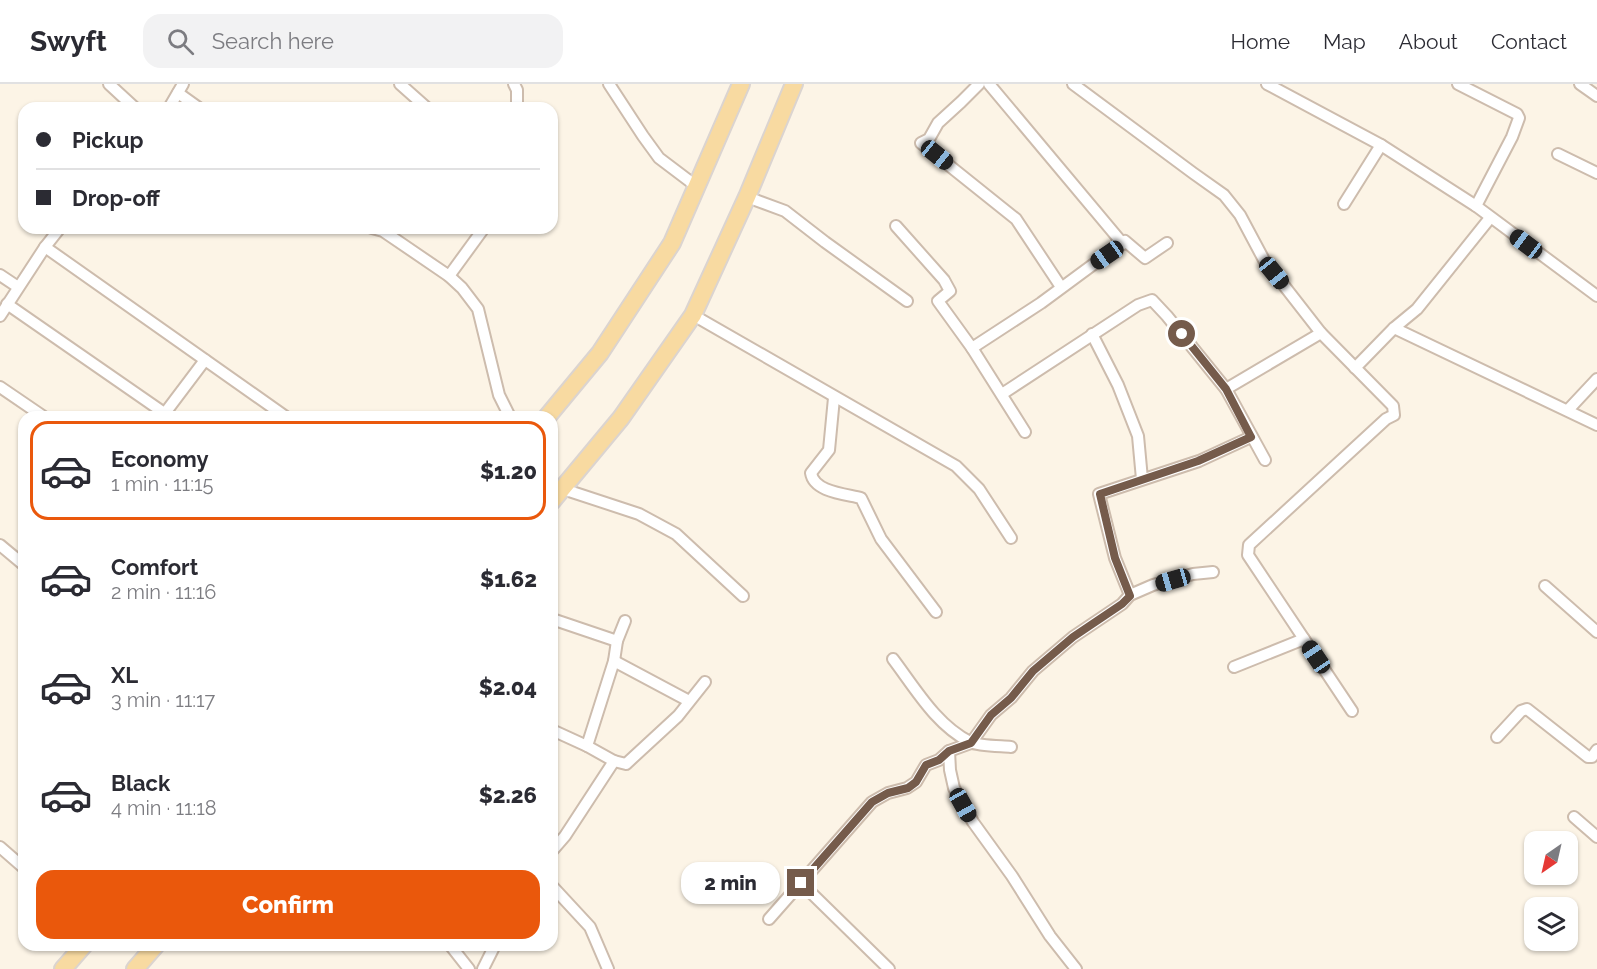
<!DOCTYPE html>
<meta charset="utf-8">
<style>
:root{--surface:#fff;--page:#f2f2f3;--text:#2b2b33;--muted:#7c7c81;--line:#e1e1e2;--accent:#ea580c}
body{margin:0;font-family:Raleway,sans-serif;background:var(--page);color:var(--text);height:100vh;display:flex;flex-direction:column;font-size:22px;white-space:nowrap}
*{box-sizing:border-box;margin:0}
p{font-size:20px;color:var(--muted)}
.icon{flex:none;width:33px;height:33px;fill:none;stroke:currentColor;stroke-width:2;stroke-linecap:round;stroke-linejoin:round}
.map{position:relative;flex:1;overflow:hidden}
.sheet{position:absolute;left:18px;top:327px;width:540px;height:540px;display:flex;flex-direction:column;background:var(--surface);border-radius:18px;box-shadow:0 2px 4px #0004}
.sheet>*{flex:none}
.guide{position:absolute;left:18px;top:18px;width:540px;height:132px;border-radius:18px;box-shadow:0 2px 4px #0004;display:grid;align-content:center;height:132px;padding:0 18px;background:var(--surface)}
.needle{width:39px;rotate:214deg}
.fabs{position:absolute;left:1524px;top:747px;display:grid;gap:12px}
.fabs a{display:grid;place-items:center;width:54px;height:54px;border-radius:12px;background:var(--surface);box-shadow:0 2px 4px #0004;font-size:30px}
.end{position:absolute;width:27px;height:27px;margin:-14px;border:8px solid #755b4b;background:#fff;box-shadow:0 0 0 3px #fff}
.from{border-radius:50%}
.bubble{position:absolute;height:42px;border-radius:18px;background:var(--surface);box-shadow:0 2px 4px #0004;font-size:20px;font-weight:800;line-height:42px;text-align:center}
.car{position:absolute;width:18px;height:36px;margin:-18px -9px;border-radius:8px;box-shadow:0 0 4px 2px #0007;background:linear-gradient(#222 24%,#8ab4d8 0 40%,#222 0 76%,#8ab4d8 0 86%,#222 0)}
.guide b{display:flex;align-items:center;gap:21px;height:57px;font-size:22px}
.guide b+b{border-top:2px solid var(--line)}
.guide i{width:15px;height:15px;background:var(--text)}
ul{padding:10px 0 0;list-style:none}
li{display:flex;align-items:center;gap:18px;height:99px;margin:0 12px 9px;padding:0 6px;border:3px solid transparent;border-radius:18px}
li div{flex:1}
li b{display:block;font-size:22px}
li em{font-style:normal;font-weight:800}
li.selected{border-color:var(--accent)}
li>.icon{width:54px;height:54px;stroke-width:1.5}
.cta{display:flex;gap:12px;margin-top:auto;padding:12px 18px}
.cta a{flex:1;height:69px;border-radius:18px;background:var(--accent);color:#fff;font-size:24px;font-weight:800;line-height:69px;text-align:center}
header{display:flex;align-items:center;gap:36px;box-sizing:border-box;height:84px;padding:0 30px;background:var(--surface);border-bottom:2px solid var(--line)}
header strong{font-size:28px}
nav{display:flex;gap:33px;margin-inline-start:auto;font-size:21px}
.search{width:420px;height:54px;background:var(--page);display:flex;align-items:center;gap:15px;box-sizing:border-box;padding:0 21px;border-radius:18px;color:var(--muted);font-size:22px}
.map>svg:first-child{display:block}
</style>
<header>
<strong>Swyft</strong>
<div class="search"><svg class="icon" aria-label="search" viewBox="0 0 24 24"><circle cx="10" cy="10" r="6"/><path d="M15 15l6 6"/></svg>Search here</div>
<nav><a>Home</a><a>Map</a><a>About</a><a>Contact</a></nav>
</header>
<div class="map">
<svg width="1597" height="885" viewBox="0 0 1597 885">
<rect width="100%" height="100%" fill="#fcf4e6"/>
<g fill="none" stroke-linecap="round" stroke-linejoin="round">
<defs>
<g id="street">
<path d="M109 0 135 24"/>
<path d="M400 0 427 24"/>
<path d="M514 0 517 6V24"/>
<path d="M609 0 643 52 659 74 696 102"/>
<path d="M979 0 961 18 938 39 929 55 921 59 1016 135 1061 203"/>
<path d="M989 0 1123 160"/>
<path d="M1073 0 1193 89 1224 111 1240 131 1264 176 1321 249 1393 322 1394 331 1386 335 1249 461 1248 471 1352 627"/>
<path d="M1267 0 1381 61 1476 122 1597 212"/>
<path d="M1458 0 1517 30 1519 34 1512 53 1476 122"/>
<path d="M1580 0 1597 12"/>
<path d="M178 9 199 24"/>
<path d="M169 24 183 0"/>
<path d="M1558 70 1597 89"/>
<path d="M747 113 785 127 825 158 907 217"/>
<path d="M1344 120 1381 61"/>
<path d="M896 142 944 196 950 207 938 217 972 264 1025 348"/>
<path d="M372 144 383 147 449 192 462 204 478 225 499 311 510 333"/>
<path d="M45 163 286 333"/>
<path d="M0 191 18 203"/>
<path d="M449 192 484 144"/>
<path d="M7 220 170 333"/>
<path d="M693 231 956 382 979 405 1011 454"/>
<path d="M0 232 45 163 60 144"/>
<path d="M1394 244 1597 341"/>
<path d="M1092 250 1118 301 1138 352 1142 395"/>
<path d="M972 264 1041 219 1125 157 1145 174 1167 159"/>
<path d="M1355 284 1394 244 1417 225 1490 134"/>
<path d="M0 303 44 333"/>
<path d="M1226 305 1321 249"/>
<path d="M1002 310 1138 221 1152 216 1167 232 1226 305 1265 376"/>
<path d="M834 314 829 366 811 389C814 408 845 410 861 414L881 455 936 528"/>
<path d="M1568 326 1597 295"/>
<path d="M162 333 205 276"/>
<path d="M563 405 639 430 676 450 743 512"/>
<path d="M0 461 24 481"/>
<path d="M1545 502 1597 548"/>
<path d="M1130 511 1115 474 1099 410 1199 377 1251 353"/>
<path d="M552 535 617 557"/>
<path d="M893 575C915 604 936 641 970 658 979 662 1000 662 1011 663"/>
<path d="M614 577 689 617"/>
<path d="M1234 583 1304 555"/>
<path d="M552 646 587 662 614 677 626 680 678 632 705 598"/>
<path d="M1497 653 1521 627 1527 625 1588 673H1592L1597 666"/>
<path d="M587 662 614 577 617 557 625 537"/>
<path d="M949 667 950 686 954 704 973 738 1012 792 1050 852 1076 885"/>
<path d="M1574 733 1597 753"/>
<path d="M0 763 24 784"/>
<path d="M552 767 565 752 614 677"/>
<path d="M801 799 889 885"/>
<path d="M552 802 590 843 608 885"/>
<path d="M769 835 872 718 888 709 907 704 916 698 926 681 939 676 949 667 971 659 991 631 1011 614 1033 587 1073 553 1122 520 1130 511 1153 501 1193 490 1213 488"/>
<path d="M450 861 469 885"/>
<path d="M483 885 495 861"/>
</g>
<g id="primary">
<path d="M547 333 600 269 672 159 741 0"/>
<path d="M552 417 621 334 693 231 747 113 794 0"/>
<path d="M63 885 84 861"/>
<path d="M135 885 156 861"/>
</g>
</defs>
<use href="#street" stroke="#cdbcad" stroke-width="14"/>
<use href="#primary" stroke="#dbd4d0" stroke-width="20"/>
<use href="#street" stroke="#fff" stroke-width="10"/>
<use href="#primary" stroke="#f8daa1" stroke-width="16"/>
</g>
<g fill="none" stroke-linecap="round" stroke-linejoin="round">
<path stroke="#755b4b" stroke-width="8" d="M801 799 872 718 888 709 908 704 916 698 926 681 939 676 949 667 971 659 991 631 1011 614 1033 587 1073 553 1122 520 1130 512 1115 474 1100 410 1198 377 1251 353 1226 305 1182 250"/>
</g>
</svg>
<div class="fabs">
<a><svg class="needle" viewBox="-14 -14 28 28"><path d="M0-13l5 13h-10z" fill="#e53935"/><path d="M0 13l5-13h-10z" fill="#7c7c81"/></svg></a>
<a><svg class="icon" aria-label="layers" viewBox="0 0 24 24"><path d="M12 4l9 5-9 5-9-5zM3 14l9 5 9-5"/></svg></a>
</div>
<i class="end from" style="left:1182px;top:250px"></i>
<i class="end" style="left:801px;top:799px"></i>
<div class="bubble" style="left:681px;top:778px;width:99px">2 min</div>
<i class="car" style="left:937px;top:71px;rotate:129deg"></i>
<i class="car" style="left:1526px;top:160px;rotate:307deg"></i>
<i class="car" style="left:1107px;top:171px;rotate:235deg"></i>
<i class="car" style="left:1274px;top:189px;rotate:141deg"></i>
<i class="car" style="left:1173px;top:496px;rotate:254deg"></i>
<i class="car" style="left:1316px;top:573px;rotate:326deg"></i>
<i class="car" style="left:963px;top:721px;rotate:151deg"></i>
<div class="guide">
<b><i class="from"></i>Pickup</b>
<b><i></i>Drop-off</b>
</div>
<section class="sheet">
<ul>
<li class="selected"><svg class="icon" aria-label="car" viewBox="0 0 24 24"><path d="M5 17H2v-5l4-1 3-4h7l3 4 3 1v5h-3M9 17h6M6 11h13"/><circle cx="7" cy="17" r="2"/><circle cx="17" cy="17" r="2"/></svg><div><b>Economy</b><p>1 min · 11:15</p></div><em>$1.20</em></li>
<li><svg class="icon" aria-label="car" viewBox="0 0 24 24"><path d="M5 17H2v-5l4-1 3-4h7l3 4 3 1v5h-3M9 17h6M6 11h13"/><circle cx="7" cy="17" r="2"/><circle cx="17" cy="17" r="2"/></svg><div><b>Comfort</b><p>2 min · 11:16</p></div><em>$1.62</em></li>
<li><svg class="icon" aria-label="car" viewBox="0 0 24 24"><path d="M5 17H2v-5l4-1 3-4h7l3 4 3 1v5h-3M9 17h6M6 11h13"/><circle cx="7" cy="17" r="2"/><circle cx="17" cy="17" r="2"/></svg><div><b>XL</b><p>3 min · 11:17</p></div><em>$2.04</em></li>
<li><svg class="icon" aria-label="car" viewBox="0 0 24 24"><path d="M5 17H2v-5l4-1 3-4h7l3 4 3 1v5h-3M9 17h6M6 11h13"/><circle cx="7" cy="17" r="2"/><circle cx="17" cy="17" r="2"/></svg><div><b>Black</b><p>4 min · 11:18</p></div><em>$2.26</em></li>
</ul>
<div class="cta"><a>Confirm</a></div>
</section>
</div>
